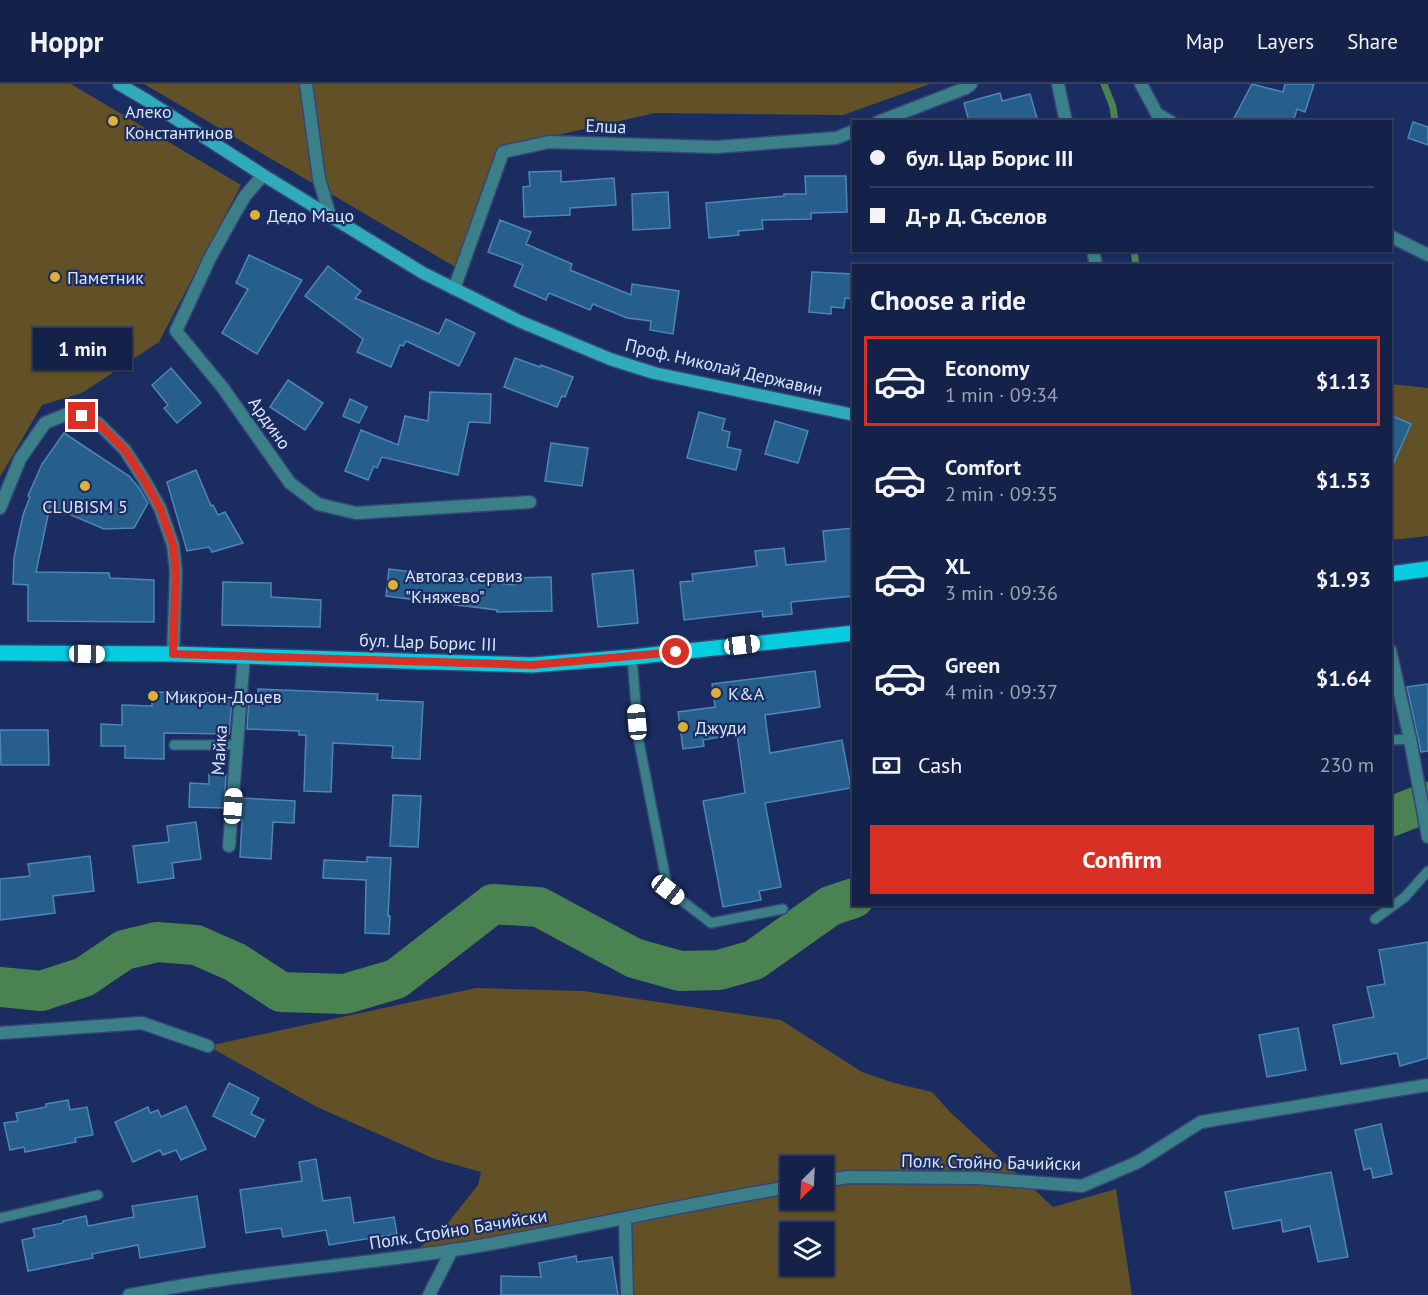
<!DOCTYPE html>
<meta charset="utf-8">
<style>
:root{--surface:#142148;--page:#1d294f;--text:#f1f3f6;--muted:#9da3b4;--line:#333e60;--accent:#d93025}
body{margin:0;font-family:"PT Sans",sans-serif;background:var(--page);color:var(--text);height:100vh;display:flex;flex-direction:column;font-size:22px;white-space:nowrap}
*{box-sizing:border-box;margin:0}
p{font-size:20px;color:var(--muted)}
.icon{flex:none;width:33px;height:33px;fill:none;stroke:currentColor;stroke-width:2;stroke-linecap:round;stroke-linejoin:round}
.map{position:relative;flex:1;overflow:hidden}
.panel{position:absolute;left:852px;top:180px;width:540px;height:642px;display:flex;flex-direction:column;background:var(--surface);border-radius:0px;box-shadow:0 2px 4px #0004,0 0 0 2px var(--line)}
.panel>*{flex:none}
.guide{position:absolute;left:852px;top:36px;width:540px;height:132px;border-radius:0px;box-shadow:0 2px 4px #0004,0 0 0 2px var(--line);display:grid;align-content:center;height:132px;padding:0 18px;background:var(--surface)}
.needle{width:39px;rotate:204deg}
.controls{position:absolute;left:780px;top:1072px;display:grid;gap:12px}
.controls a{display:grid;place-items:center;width:54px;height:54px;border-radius:0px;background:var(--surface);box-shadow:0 2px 4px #0004,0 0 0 2px var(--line);font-size:30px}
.end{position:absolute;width:27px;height:27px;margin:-14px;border:8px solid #d93025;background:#fff;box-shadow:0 0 0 3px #fff}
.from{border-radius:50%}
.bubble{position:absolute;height:42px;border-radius:0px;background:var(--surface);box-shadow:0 2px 4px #0004,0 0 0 2px var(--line);font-size:20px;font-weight:600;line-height:42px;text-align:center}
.car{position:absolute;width:18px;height:36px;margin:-18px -9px;border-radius:8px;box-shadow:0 0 4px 2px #0007;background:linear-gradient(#fff 24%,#345 0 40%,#fff 0 76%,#345 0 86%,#fff 0)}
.guide b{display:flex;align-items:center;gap:21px;height:57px;font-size:22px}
.guide b+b{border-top:2px solid var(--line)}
.guide i{width:15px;height:15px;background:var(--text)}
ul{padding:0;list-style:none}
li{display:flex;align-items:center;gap:18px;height:90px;margin:0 12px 9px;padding:0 6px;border:3px solid transparent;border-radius:0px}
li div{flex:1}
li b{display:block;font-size:22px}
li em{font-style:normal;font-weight:600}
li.on{border-color:var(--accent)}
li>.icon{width:54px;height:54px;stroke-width:1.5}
h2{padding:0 18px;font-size:27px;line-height:72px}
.pay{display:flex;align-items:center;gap:15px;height:66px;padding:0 18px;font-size:22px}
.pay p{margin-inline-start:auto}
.button{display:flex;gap:12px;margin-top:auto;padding:12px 18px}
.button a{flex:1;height:69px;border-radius:0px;background:var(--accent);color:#fff;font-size:24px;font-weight:600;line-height:69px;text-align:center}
header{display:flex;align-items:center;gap:36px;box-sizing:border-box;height:84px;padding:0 30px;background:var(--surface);border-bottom:2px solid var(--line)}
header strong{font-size:28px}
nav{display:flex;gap:33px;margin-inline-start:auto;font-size:21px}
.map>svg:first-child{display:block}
</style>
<header>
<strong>Hoppr</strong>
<nav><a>Map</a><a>Layers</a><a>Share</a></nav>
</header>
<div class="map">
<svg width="1428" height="1211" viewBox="0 0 1428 1211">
<rect width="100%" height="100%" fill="#1a2c60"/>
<g fill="#625126" fill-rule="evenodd">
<path d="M0 0H71L241 101 159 258 82 309 42 321 0 393Z"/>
<path d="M144 0H930L843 31 655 29 500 64 491 84 457 184Z"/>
<path d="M1391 300 1428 304V452L1391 456Z"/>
<path d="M476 904 583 907 781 936 862 988 894 999 932 1008 949 1027 1053 1123 1116 1105 1132 1211H627L625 1136 409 1173 447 1140 478 1101 481 1088 435 1075 319 1024 208 962ZM790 1083H824V1116H790ZM790 1149H824V1182H790Z"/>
</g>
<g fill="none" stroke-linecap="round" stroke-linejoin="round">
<g stroke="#4a8251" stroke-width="7">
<path d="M1104 0 1113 23 1115 38"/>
<path d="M1134 166 1136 182"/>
</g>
<g stroke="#4a8251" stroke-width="40">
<path d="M1390 733 1428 718"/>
<path d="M0 903 41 907 84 893 124 866 157 858 196 861 235 878 281 908 345 910 396 895 493 820 539 823 634 874 680 887 719 886 754 876 830 822 854 814"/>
</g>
</g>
<g fill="#265e8c" stroke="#4e86b7" stroke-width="1.5">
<path d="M1252 0 1283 8 1285 0H1314L1305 28 1297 25 1293 38H1232Z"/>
<path d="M1000 9 1002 17 1030 10 1038 38H969L964 19Z"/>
<path d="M1413 38 1428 43V61L1408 54Z"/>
<path d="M561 87V98L614 94 616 121 570 124V131L524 133 523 103 530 102 529 88Z"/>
<path d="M805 92H846L847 128 811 129V135L762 136 763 145 738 147 739 151 709 154 706 119 784 112V110H806Z"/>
<path d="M668 108 670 144 633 146 632 110Z"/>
<path d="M500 136 531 148 526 160 572 180 570 186 631 211 632 200 679 207 673 250 650 246 651 237 627 234 593 220 590 226 549 209 546 216 514 202 523 181 488 168Z"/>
<path d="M249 171 302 196 257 270 222 249 248 205 236 199Z"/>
<path d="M328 182 361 207 355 214 439 250 446 235 475 249 459 282 406 257 403 262 400 261 391 283 357 268 363 255 305 212Z"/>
<path d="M812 188 854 190V215L845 214 844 224 831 223V230L809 228Z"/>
<path d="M515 274 540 283 541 281 573 293 565 313 562 312 557 323 504 303Z"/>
<path d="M171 284 201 319 177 339 164 324 168 321 152 301Z"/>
<path d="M288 296 323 319 305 346 270 323Z"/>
<path d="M430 308 491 310 490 339 469 338 458 391 382 373 377 384 374 382 368 396 345 387 361 346 398 361 405 332 428 337Z"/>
<path d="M350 315 367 323 359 339 343 332Z"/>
<path d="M699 328 725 335 722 346 730 348 727 363 741 366 736 386 687 374Z"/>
<path d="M1390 331 1411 340 1390 387Z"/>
<path d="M775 337 808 347 798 379 765 370Z"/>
<path d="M64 349 129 392 139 404 148 419 134 444 104 445 50 422 36 488 109 489 110 494 154 496V538L28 537V501L13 500 14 474 17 459 23 431 30 413 28 412 42 380Z"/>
<path d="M551 359 588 364 582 402 545 397Z"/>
<path d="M196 386 211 422 213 421 218 431 225 428 243 459 212 468 209 463 187 467 167 398Z"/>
<path d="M854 444V512L791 518 792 530 763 533 762 527 684 536 680 498 693 497 692 490 757 482 755 467 784 464 786 481 826 477 823 447Z"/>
<path d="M389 485 514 501 513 494 551 493 552 527 497 528V526L386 512Z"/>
<path d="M633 486 638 539 598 543 592 490Z"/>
<path d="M223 498 271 499V513L321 516 320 543 222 541Z"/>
<path d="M815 587 820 623 765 631 770 669 842 656 851 704 765 719 781 803 759 807 761 816 723 823 703 717 745 709 737 650 703 656 704 662 683 665 678 628 715 623 712 600Z"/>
<path d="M1428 600V667L1421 668 1407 603Z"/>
<path d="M258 605 378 610 377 616 423 618 420 675 392 674 393 662 333 659 331 708 304 707 306 651H299V647L247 645 249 614H258Z"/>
<path d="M152 608 215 609V613L232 614 229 650 164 649V675L125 674V662H101V640L122 641V621L152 622Z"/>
<path d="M0 646H48L49 681H1Z"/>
<path d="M209 690 226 691 224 724 189 723 190 699 209 700Z"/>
<path d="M393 711 421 712 418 763 390 762Z"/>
<path d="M241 714 295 717 294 739 273 738 271 775 240 773 242 736H239Z"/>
<path d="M196 738 201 775 172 779 174 794 138 799 133 762 169 758 167 742Z"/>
<path d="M90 772 94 807 53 812 55 829 0 836V795L30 792 28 780Z"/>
<path d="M367 773 391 774 388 832H390L389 850 365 849 366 796 323 794 324 776 367 778Z"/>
<path d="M1428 858V974L1400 982 1397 969 1341 980 1333 941 1374 933 1367 903 1385 900 1379 866Z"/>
<path d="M1298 944 1306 986 1267 993 1259 951Z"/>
<path d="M229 999 259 1014 251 1030 264 1036 255 1053 213 1032Z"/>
<path d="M68 1016 70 1026 87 1023 93 1051 75 1054 76 1058 25 1068 24 1063 10 1066 4 1039 18 1037 16 1029 46 1023V1020Z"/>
<path d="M186 1022 206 1065 181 1076 176 1066 163 1071 160 1066 133 1078 115 1038 148 1023 150 1029 158 1026 161 1033Z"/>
<path d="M1381 1040 1392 1090 1373 1094 1371 1084 1364 1086 1355 1046Z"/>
<path d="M316 1075 323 1117 350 1113 354 1139 394 1133 397 1150 329 1161 326 1146 283 1153 281 1144 246 1149 240 1106 302 1097 299 1078Z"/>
<path d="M1331 1088 1348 1173 1318 1178 1310 1142 1283 1148 1281 1136 1233 1145 1225 1108Z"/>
<path d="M197 1112 205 1163 140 1174 138 1161 92 1170 93 1174 28 1187 22 1156 35 1153 33 1145 63 1139V1137L86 1132 88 1142 134 1133 132 1122Z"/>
<path d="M576 1172 577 1178 612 1173 618 1211H501V1192L541 1193 539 1179Z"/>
</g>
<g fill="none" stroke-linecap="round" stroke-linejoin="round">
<defs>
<g id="lane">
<path d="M632 573 639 658 668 806 711 839 783 825"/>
<path d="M1390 656 1410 655"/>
<path d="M174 661H237"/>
<path d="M1375 835 1405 813 1428 787"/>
<path d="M0 1134 98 1111"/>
</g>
<g id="street">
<path d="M306 0 319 95 330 132"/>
<path d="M1058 0 1066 38"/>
<path d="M1141 0 1157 30 1171 38"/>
<path d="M878 38 966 4 971 0"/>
<path d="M263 91 245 112 231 136 210 174 176 247 223 304 290 399 318 420 356 429 530 418"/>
<path d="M1390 152 1428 171"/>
<path d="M1093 166 1096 182"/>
<path d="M454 205 503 68 549 58 716 63 836 54 854 47"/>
<path d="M0 424 20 375 45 339 65 331 82 332 98 339 125 366 143 394 160 424 173 461 176 488 173 570"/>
<path d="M1390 566 1410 655 1428 753"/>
<path d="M229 762 244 572"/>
<path d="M0 949 142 939 208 962"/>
<path d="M824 1097 848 1093 977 1094 1082 1102 1138 1078 1201 1038 1428 1001"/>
<path d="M625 1135 627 1211"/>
<path d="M129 1211C159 1206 189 1200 219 1196 297 1185 376 1178 454 1166 567 1148 678 1121 790 1103"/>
<path d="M429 1211 452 1166"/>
</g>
<path id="secondary" d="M119 0 148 17 263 91 423 189 519 237 610 275 654 289 854 331"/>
<g id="primary">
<path d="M1390 490 1428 485"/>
<path d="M0 569 173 570 532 581 632 573 854 549"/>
</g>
</defs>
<use href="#lane" stroke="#354676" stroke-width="12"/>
<use href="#street" stroke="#354676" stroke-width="15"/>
<use href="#secondary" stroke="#354676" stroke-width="15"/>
<use href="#primary" stroke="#354676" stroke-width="18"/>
<use href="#lane" stroke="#3b7f88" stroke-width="9"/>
<use href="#street" stroke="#3b7f88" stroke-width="12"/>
<use href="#secondary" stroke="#2fabba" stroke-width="12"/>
<use href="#primary" stroke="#07cde0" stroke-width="15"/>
</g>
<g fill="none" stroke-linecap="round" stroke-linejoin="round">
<path stroke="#d93025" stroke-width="8" d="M82 332 98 339 125 366 143 394 160 424 173 461 176 488 173 570 532 581 676 568"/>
</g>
<g fill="#dfb034" stroke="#1a2c60" stroke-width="2">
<circle cx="113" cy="37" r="6"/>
<circle cx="255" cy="131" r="6"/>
<circle cx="55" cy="193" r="6"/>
<circle cx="85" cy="402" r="6"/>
<circle cx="393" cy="501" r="6"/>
<circle cx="716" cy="609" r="6"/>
<circle cx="153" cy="612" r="6"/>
<circle cx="683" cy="643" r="6"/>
</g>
<g text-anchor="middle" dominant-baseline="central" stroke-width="4.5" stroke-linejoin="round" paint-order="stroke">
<g font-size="18" fill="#d9e5ff" stroke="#1a2c60" text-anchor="start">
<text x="125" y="27">Алеко<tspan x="125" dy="21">Константинов</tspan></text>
<text x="267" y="131">Дедо Мацо</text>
<text x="67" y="193">Паметник</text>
<text x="85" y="422" text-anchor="middle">CLUBISM 5</text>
<text x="405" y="491">Автогаз сервиз<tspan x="405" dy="21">"Княжево"</tspan></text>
<text x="728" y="609">K&amp;A</text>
<text x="165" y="612">Микрон-Доцев</text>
<text x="695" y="643">Джуди</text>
</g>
<g font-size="18" fill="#d9e5ff" stroke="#1a2c60">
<text transform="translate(606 42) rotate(2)">Елша</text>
<text transform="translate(724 283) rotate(13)">Проф. Николай Державин</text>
<text transform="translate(270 339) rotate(55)">Ардино</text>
<text transform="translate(428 558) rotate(2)">бул. Цар Борис III</text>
<text transform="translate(219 666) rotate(-86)">Майка</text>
<text transform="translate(991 1078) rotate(1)">Полк. Стойно Бачийски</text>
<text transform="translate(458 1145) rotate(-9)">Полк. Стойно Бачийски</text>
</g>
</g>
</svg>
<div class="controls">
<a><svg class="needle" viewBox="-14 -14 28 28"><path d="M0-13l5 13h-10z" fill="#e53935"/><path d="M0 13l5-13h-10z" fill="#9da3b4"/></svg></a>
<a><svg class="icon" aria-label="layers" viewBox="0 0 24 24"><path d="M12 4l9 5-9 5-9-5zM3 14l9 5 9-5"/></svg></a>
</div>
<i class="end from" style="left:676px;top:568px"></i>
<i class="end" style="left:82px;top:332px"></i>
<div class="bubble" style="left:33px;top:244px;width:99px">1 min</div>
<i class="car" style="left:742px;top:561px;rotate:83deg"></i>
<i class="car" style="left:87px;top:570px;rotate:91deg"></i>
<i class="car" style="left:637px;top:638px;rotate:355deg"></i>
<i class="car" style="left:233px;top:722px;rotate:4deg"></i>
<i class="car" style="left:668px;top:806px;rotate:128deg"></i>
<div class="guide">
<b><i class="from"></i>бул. Цар Борис III</b>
<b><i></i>Д-р Д. Съселов</b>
</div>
<section class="panel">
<h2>Choose a ride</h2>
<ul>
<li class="on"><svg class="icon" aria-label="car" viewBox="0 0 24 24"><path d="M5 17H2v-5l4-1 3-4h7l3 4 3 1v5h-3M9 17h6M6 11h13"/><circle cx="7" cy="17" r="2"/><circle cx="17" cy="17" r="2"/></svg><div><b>Economy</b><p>1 min · 09:34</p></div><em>$1.13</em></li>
<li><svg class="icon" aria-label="car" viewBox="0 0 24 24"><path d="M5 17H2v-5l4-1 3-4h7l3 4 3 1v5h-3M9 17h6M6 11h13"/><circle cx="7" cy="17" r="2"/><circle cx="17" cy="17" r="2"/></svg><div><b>Comfort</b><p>2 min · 09:35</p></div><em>$1.53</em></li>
<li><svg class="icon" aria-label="car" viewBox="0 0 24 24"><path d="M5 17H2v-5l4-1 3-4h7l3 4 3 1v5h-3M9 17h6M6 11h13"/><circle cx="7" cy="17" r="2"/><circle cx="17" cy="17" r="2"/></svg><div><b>XL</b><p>3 min · 09:36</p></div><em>$1.93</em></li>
<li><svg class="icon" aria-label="car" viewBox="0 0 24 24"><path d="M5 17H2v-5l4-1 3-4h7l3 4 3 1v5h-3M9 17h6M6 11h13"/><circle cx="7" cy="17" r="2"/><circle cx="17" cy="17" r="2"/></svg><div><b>Green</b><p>4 min · 09:37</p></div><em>$1.64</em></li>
</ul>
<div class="pay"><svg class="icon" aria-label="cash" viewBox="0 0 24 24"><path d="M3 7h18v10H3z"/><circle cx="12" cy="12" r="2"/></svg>Cash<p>230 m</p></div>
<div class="button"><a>Confirm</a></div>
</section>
</div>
